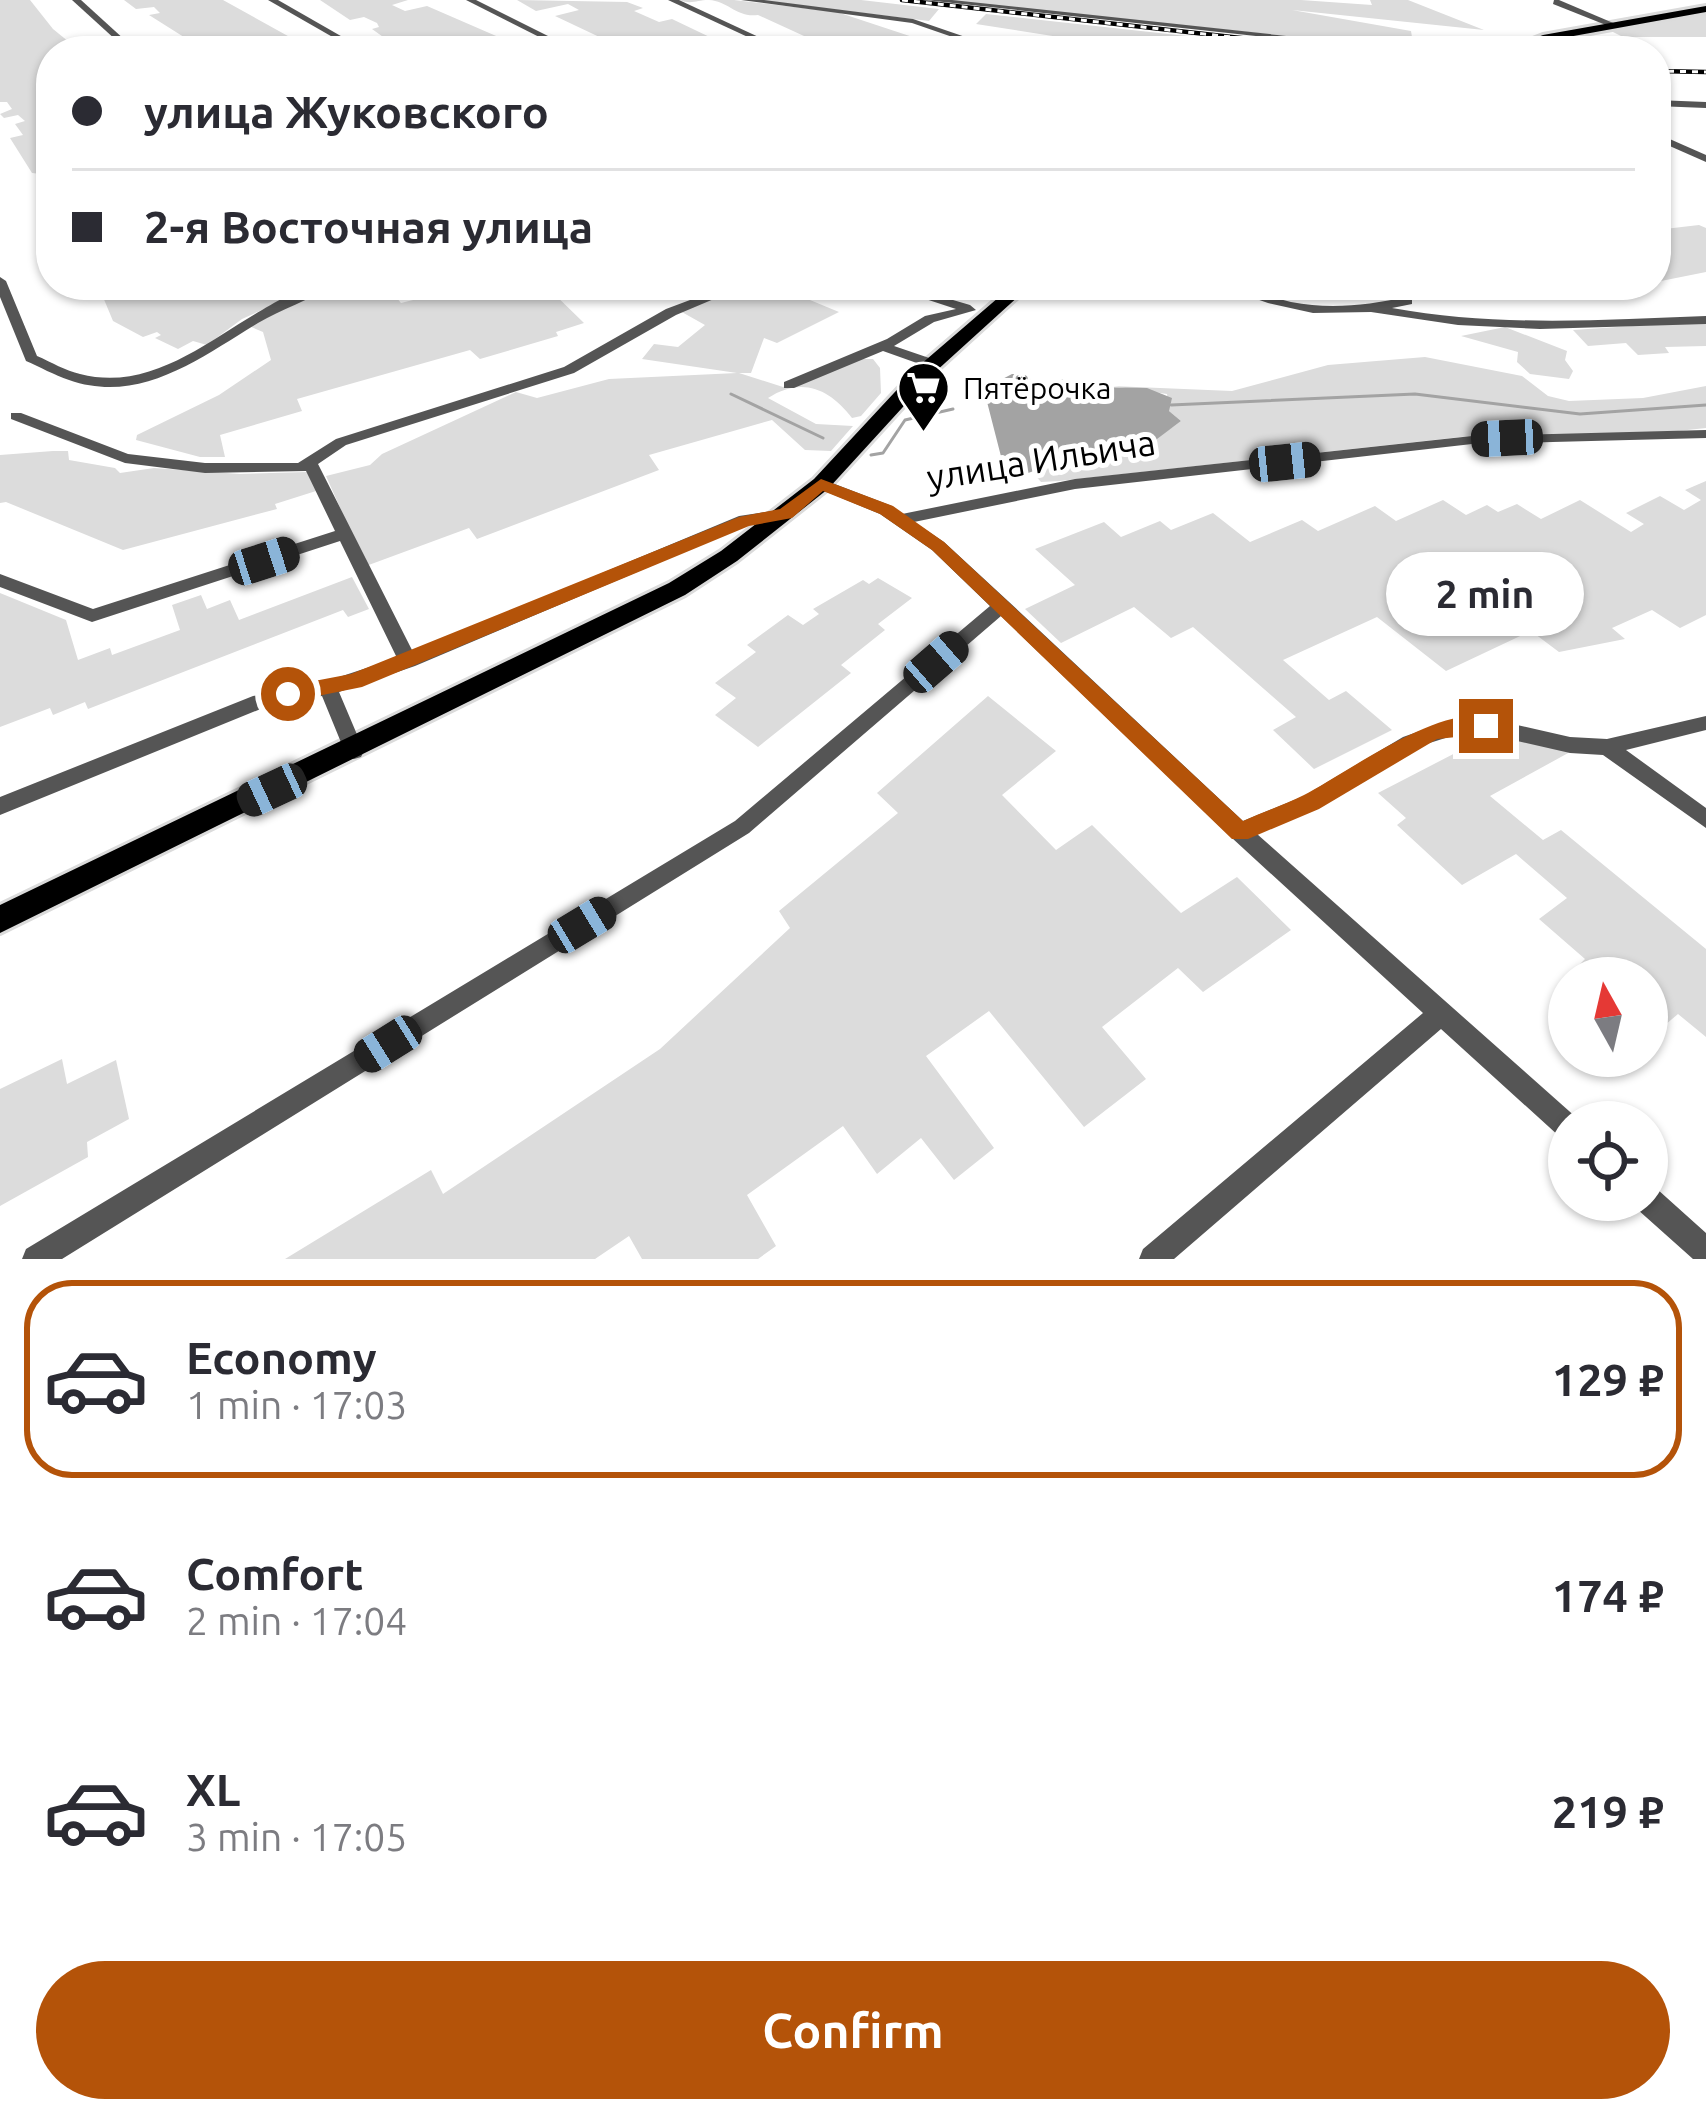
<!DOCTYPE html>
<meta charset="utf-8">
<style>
:root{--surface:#fff;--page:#f2f2f3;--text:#2b2b33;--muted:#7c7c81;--line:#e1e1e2;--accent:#b45309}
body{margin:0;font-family:Ubuntu,sans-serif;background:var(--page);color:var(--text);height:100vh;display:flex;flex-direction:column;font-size:45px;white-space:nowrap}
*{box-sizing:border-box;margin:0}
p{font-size:39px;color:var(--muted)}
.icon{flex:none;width:66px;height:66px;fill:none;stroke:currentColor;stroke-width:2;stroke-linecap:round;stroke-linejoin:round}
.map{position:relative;height:1259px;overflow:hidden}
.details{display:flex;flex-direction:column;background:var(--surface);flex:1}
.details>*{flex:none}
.guide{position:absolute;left:36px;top:36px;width:1635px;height:264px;border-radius:48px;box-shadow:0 3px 9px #0004;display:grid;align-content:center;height:264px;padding:0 36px;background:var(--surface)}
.needle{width:78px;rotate:352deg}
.buttons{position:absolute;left:1548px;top:957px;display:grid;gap:24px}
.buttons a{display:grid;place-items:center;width:120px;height:120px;border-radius:50%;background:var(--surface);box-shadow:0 3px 9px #0004;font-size:60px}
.end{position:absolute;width:54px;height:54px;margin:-27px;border:15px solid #b45309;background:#fff;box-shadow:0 0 0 6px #fff}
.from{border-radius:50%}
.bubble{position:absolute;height:84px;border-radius:42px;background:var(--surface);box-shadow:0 3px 9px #0004;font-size:39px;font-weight:600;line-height:84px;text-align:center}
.car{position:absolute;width:36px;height:72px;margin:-36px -18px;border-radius:15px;box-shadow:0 0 9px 3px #0007;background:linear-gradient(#222 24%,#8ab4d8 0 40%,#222 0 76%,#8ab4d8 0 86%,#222 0)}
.guide b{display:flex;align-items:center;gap:42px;height:114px;font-size:45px}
.guide b+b{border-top:3px solid var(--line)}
.guide i{width:30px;height:30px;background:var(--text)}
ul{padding:21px 0 0;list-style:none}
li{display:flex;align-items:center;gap:36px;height:198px;margin:0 24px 18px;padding:0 12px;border:6px solid transparent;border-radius:48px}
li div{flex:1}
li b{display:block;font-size:45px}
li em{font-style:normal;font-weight:600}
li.active{border-color:var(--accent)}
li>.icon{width:108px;height:108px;stroke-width:1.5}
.button{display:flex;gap:24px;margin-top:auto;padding:24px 36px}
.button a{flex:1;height:138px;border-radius:72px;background:var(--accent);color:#fff;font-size:48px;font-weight:600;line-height:138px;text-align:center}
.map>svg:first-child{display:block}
</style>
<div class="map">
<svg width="1706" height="1259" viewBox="0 0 1706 1259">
<rect width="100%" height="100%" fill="#fff"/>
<g fill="#dcdcdc">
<path d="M0 0H30L53 29 80 51H51V175L32 173 10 138 23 135 15 124 25 121 18 115 4 118 0 114 12 109 7 102H0Z"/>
<path d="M124 0H223L315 51H206L149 15 160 13 154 7 136 9Z"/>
<path d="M320 0H408L392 5 405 11 427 6 531 51H429L417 45 400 49 372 29 379 27 377 23 364 17 350 20Z"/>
<path d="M517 0 627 2 643 8 634 11 659 22 672 19 718 41 711 44 745 51H629L555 16 579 10 568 4 536 11Z"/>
<path d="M679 0H734L837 12 955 51 828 47 758 15C737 18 728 1 709 0 696 0 692 5 679 0Z"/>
<path d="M756 0H861L939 9 929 21Z"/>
<path d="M936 0H1301L1372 5 1370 0H1408L1484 30 1292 10 1411 31 1413 43 1364 44Z"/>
<path d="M1706 12V37H1623L1609 30Z"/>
<path d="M986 14 1250 43H1205L1308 51H1146L1067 39 1061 44 1056 42 1059 37 976 24Z"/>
<path d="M1699 225 1706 228V272L1656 282V230Z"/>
<path d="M98 285H317L242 319 207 345 193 341 178 349 155 338 161 335 157 332 143 337 113 321Z"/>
<path d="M386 285 401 303 449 291 446 285H514L519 289 545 285 584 323 556 332 558 336 480 359 470 350 297 399 302 411 220 435 225 457H200L136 440 137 435 219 395 271 360 263 332 249 326 296 299 329 291 330 286Z"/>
<path d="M744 288 793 293 839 312 777 343 764 338 751 373H739L783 387 855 359H873L880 368 881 393 861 416 852 418C830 389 802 376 768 398L816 424 853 426 831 451 805 450 772 420 649 455 659 470 477 539 469 528 366 566 326 476 370 465 382 454 516 392 537 398 609 379 737 373 642 359 654 344 678 347 705 325 680 311Z"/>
<path d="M1706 321V346L1665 347 1669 353 1638 355 1626 343 1588 346 1573 330Z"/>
<path d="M1505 327 1567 351 1565 360 1573 371 1569 379 1530 374 1517 362 1518 352 1461 336Z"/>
<path d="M1425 357 1522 376 1548 396 1569 401 1643 398 1706 386V428L1640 435 1470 436 1059 481 1041 482 1034 474C1082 453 1139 455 1181 421L1169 411 1167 394 1112 386 1232 391 1328 365Z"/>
<path d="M53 451H68L69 460 115 468 120 473 154 468 240 474 307 472 316 491 275 504 277 509 123 550 6 502 0 503V455Z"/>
<path d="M1706 481V615L1680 628 1652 610 1612 628 1625 639 1559 652 1531 631 1446 671 1377 617 1283 660 1329 700 1346 691 1392 730 1314 769 1273 730 1296 717 1193 627 1171 638 1134 607 1061 643 1025 609 1075 585 1035 549 1104 522 1121 537 1160 521 1171 530 1213 513 1250 542 1302 520 1318 531 1375 506 1396 521 1443 500 1466 515 1487 505 1498 512 1517 504 1541 519 1580 500 1631 532 1644 524 1626 513 1660 496 1684 510 1701 500 1685 490Z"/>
<path d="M352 577 369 609 348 617 343 610 88 709 85 702 53 715 50 708 0 727V593L66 620 78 660 110 648 112 655 180 630 172 605 201 595 207 609 230 600 239 620Z"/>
<path d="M878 578 912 598 878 624 885 630 841 665 851 673 758 747 715 715 736 698 715 683 756 652 747 645 788 615 803 625 819 614 813 609 863 580 869 584Z"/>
<path d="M988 696 1056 751 1002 795 1056 850 1092 825 1181 913 1237 877 1291 930 1203 992 1178 968 1102 1027 1146 1079 1084 1127 989 1011 926 1056 994 1148 954 1180 921 1138 877 1174 843 1126 747 1195 776 1246 758 1259H642L629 1236 595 1259H285L431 1170 443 1194 660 1049 790 928 779 911 898 813 877 793Z"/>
<path d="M1492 734 1570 752 1490 796 1543 840 1561 830 1706 949V1037L1678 1014 1652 1036 1647 1031V978H1588L1576 968 1585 959 1539 919 1567 898 1516 854 1462 885 1397 825 1406 818 1378 793Z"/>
<path d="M62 1059 67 1084 116 1060 129 1119 87 1142 88 1157 0 1206V1089Z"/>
</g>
<path fill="#a3a3a3" d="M1012 374H1025L1037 385 1065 379 1092 387 1147 388 1172 398 1169 411 1181 421 1153 442 1065 460 1014 478 1005 472 985 394 991 385Z"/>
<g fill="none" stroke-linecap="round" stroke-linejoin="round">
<g stroke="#a3a3a3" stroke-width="3">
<path d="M731 394 823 438"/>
<path d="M1171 405 1415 394 1580 414 1706 405"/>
<path d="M871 455 883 453 905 420 953 409"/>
</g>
<defs>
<g id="major">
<path d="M1706 6V12L1546 41 1520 51H1503L1543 35Z"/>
<path d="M1013 285H1031L934 373 828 489 737 561 685 595 0 933V905L669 583 721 551 814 479 920 365Z"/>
</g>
</defs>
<use href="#major" stroke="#dbdbdb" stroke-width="6"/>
<g fill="#555" fill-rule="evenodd">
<path d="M72 0H81L137 51H128Z"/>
<path d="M268 0H278L367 51H357Z"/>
<path d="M466 0H476L578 51H567Z"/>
<path d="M668 0H679L789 51H778Z"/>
<path d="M741 0H764L913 19 1006 51H993L912 23Z"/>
<path d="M925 0H952L1371 45 1367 48Z"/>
<path d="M1554 0H1559L1618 25 1611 27 1553 4Z"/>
<path d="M1656 100 1706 102V108L1656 106Z"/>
<path d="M1656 133 1706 155V162L1656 140Z"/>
<path d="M0 277 6 281 37 356C51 362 66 371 80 374 150 392 206 342 262 310 284 297 306 285 332 285 310 300 282 309 258 323 200 358 140 405 69 380 54 375 40 367 26 361L0 297Z"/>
<path d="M730 285H747L676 315 574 373 346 445 318 464 413 652 739 516 785 509 793 514 791 518 748 525 415 666 339 692 364 751 361 757 354 759 347 757 322 696 263 708 0 815V797L253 696 327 681 397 658 340 541 92 622 0 587V574L93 609 335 531 306 471 205 473 125 463 11 419V413H21L128 454 205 463H298L336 439 564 367 666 309Z"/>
<path d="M883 285H902L970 305 976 310 934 322 894 346 938 361V367H928L883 351 794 388H784V382L887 339 925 316 956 309Z"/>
<path d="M1216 285C1242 285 1265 296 1291 302 1331 310 1368 305 1407 297L1412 298V304L1392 308C1496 327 1601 320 1706 316V324L1540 329 1458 325 1371 312 1313 313 1268 303Z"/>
<path d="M1706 430V438L1472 444 1075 489 914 522 944 542 1008 601 1243 821 1304 796 1403 737 1457 718H1486L1570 737 1607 739 1706 716V730L1626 750 1706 808V828L1603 755 1570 753 1486 734H1458L1417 747 1318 808 1257 834 1578 1119 1580 1122H1569V1141L1560 1137 1441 1029 1174 1259H1139L1143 1249 1423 1013 1232 838 1001 616 749 833 62 1259H22L26 1249 735 821 990 606 932 550 880 514 815 487 813 484 815 481H827L892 506 902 514 1075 479 1472 436Z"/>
<path d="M1647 1185 1657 1189 1706 1233V1259H1693L1637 1209 1634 1200H1647Z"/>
</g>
<use href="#major" fill="#000" fill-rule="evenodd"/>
<defs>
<g id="rail">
<path d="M902 0 1356 51"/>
<path d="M1656 71 1706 72"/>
</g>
</defs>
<use href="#rail" stroke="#000" stroke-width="4.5"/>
<use href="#rail" stroke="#fff" stroke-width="3" stroke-dasharray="6" stroke-linecap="butt"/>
</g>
<path fill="#b45309" d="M821 479 893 506 944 542 1243 821C1263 812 1284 805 1304 795 1341 777 1462 687 1497 726L1486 734 1437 739 1319 809 1248 839H1232L932 550 880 514 823 491 792 518 749 526 362 687 288 702 278 694 288 686 351 674 739 517 780 509Z"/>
<defs>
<symbol id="supermarket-pin" viewBox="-11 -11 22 30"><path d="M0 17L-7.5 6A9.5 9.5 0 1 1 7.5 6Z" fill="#000" stroke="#fff"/><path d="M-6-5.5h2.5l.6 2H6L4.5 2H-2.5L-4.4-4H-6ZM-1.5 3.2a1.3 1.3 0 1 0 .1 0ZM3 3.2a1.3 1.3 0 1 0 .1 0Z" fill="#fff"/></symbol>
</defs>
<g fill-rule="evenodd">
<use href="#supermarket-pin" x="894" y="358" width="59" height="81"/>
</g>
<g text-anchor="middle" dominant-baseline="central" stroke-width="10" stroke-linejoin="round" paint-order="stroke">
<g font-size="30" fill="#000" stroke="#fff" text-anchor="start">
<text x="963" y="388">Пятёрочка</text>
</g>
<g font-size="36" fill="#000" stroke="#fff">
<text transform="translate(1041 459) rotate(-9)">улица Ильича</text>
</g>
</g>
</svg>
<div class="buttons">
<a><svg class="needle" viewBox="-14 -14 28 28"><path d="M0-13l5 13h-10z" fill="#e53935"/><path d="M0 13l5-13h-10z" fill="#7c7c81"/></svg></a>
<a><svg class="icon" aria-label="locate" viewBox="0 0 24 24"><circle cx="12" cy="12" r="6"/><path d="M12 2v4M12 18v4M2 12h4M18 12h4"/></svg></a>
</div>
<i class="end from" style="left:288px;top:694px"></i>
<i class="end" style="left:1486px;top:726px"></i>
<div class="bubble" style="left:1386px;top:552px;width:198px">2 min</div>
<i class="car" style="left:1507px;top:438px;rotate:267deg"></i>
<i class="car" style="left:1285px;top:462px;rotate:84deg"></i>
<i class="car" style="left:264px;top:561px;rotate:72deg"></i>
<i class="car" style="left:936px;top:662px;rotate:49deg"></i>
<i class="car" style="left:272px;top:790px;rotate:245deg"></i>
<i class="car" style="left:582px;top:925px;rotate:59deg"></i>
<i class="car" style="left:388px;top:1044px;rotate:238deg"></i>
<div class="guide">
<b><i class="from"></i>улица Жуковского</b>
<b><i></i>2-я Восточная улица</b>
</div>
</div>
<section class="details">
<ul>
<li class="active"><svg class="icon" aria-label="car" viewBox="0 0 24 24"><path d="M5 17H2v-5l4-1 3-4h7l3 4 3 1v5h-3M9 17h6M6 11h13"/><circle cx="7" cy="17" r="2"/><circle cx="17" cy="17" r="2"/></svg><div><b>Economy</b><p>1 min · 17:03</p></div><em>129 ₽</em></li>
<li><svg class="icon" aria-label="car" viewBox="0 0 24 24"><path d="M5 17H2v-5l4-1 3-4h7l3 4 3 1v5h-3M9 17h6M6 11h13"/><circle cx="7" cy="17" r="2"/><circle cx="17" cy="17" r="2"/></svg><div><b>Comfort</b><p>2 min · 17:04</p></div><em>174 ₽</em></li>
<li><svg class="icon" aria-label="car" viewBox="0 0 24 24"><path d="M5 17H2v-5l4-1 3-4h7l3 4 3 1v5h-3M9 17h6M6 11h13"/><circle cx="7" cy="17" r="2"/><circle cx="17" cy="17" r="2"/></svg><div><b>XL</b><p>3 min · 17:05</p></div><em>219 ₽</em></li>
</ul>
<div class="button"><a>Confirm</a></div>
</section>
